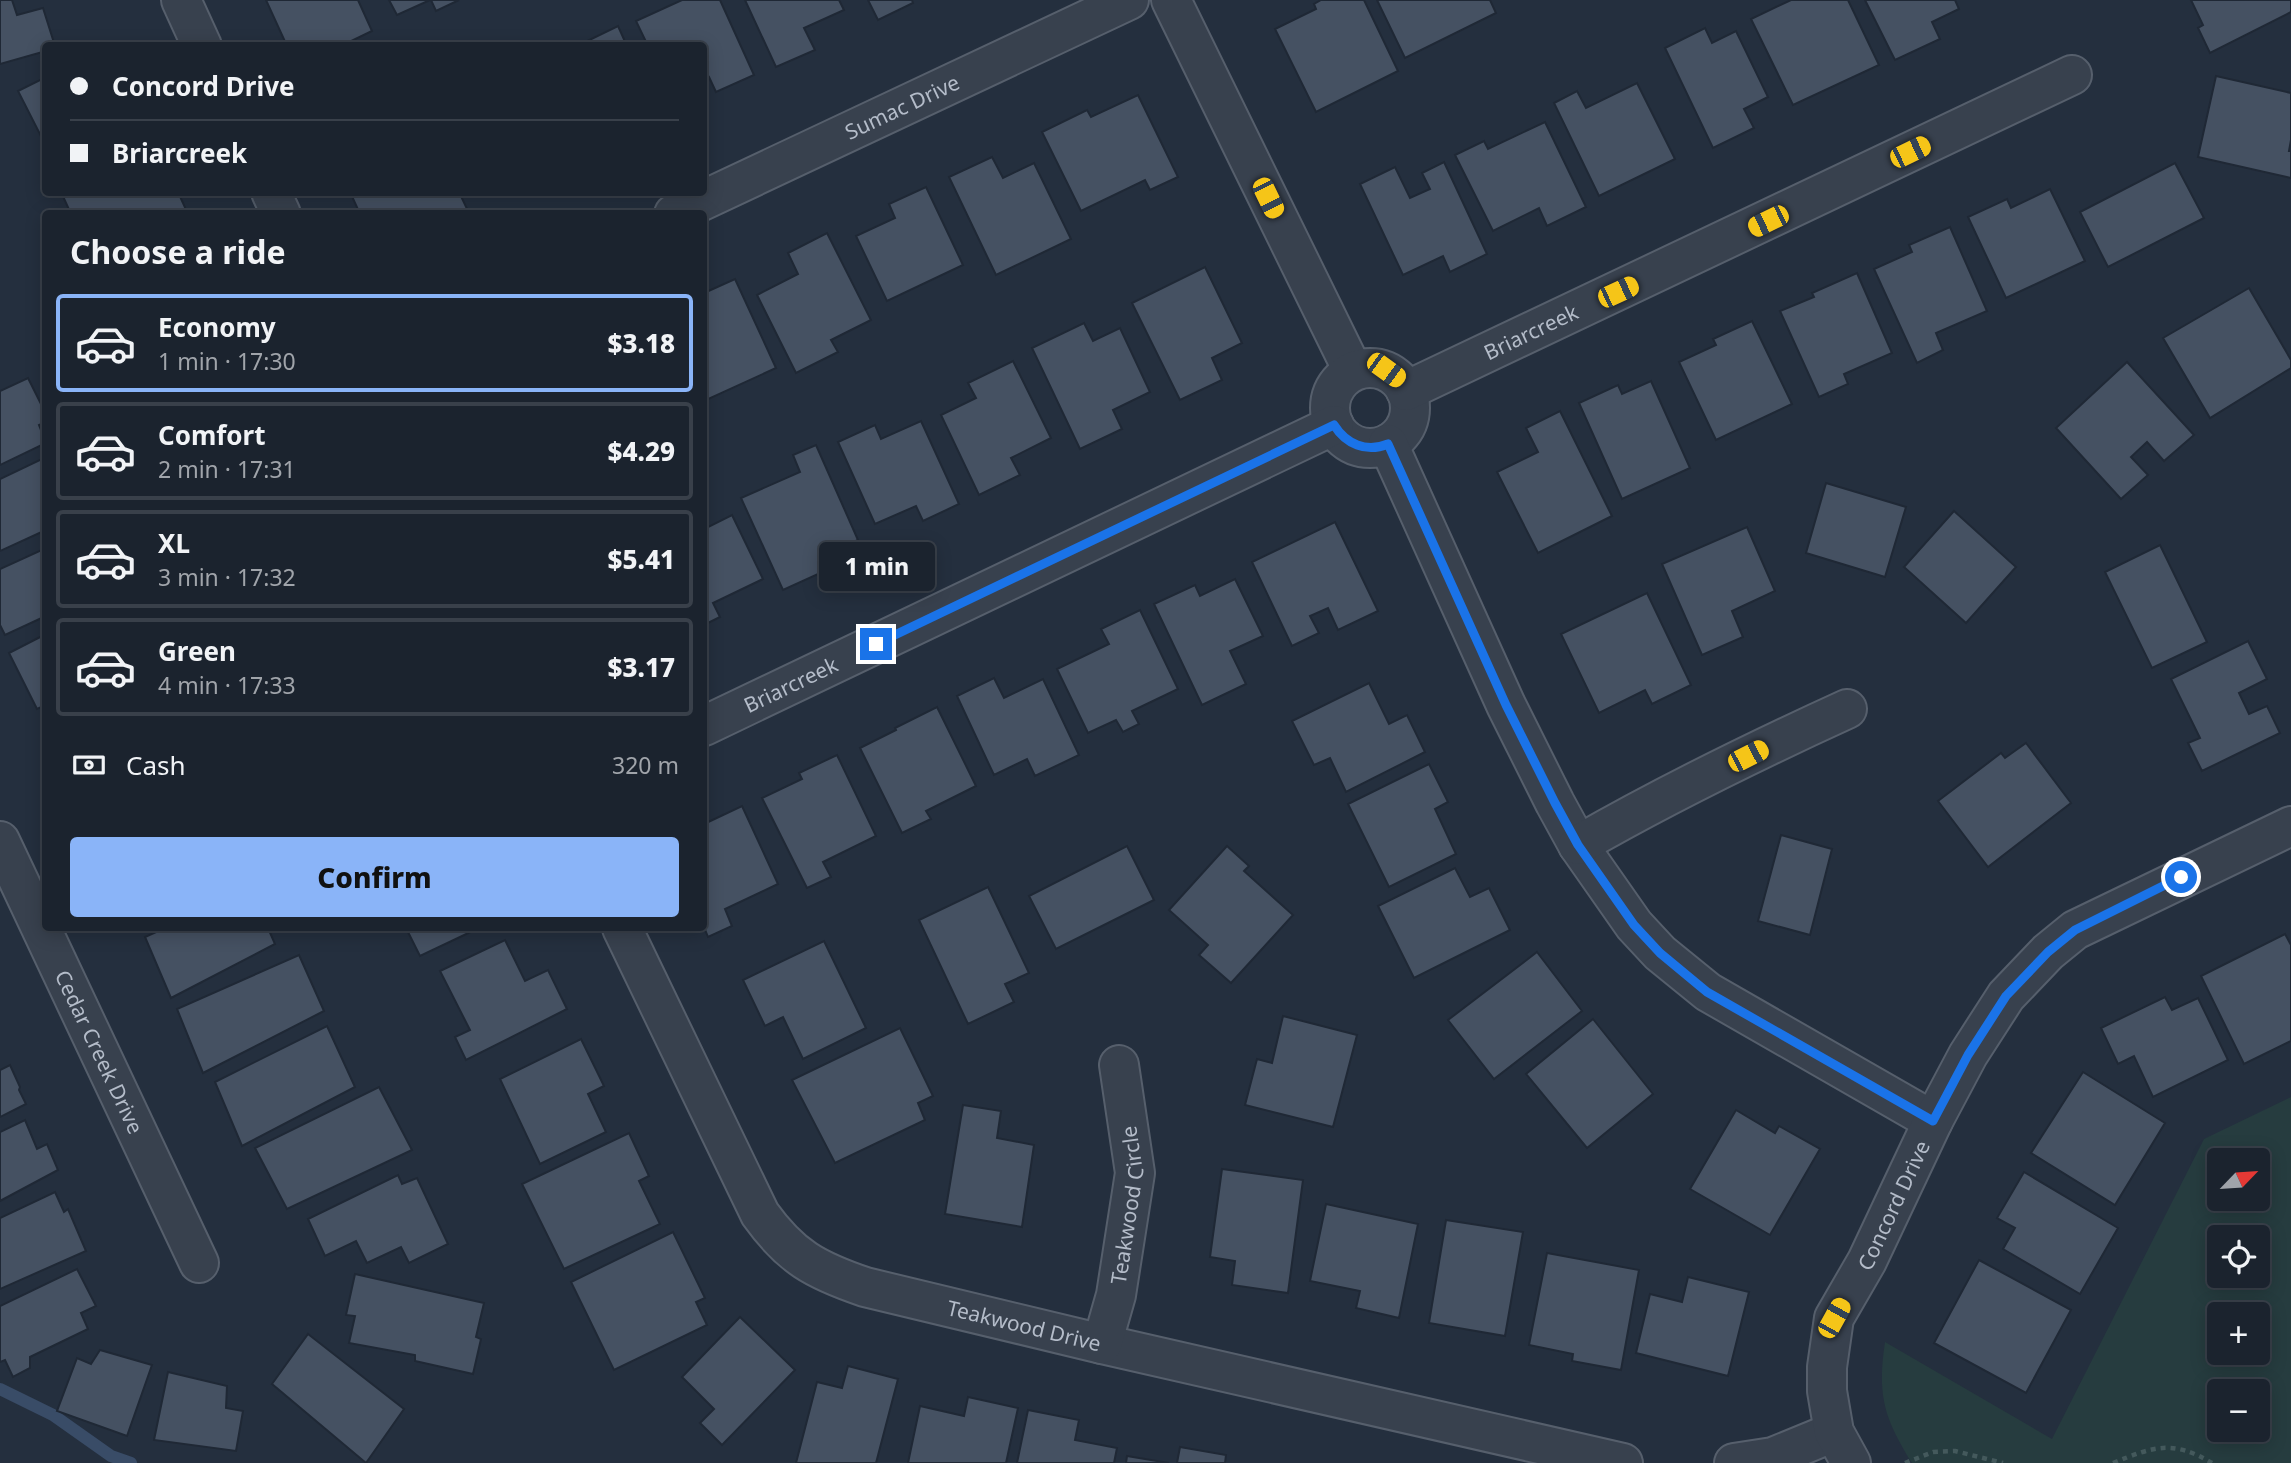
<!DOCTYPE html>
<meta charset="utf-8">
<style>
:root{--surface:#1b232e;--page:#242b36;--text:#f1f3f6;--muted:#a0a4aa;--line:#39404a;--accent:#8ab4f8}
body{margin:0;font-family:"Noto Sans",sans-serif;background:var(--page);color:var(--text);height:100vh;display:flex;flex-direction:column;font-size:26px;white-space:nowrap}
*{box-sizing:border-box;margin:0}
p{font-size:23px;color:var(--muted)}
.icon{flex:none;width:38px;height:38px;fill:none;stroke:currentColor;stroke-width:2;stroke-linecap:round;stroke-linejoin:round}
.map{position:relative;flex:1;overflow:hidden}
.side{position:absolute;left:42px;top:210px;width:665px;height:721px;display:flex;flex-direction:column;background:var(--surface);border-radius:7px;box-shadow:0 4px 18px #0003,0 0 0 2px var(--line)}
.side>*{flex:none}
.banner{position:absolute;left:42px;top:42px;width:665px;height:154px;border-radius:7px;box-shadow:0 4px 18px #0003,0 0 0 2px var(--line);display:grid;align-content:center;height:154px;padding:0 28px;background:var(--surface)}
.needle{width:46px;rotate:65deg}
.controls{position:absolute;left:2207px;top:1148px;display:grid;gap:14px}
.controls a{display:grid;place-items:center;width:63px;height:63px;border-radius:7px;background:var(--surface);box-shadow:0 4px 18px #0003,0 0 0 2px var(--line);font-size:35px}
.end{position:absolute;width:32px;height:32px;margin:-16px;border:9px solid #1a73e8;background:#fff;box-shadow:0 0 0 4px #fff}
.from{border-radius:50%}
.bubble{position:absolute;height:49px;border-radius:7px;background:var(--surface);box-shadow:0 4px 18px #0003,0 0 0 2px var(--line);font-size:23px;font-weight:800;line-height:49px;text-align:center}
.car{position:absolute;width:21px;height:42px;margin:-21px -10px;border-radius:9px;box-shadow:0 0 5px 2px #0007;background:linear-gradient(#f5c518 24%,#345 0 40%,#f5c518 0 76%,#345 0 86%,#f5c518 0)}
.banner b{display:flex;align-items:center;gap:24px;height:66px;font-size:26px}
.banner b+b{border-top:2px solid var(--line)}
.banner i{width:18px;height:18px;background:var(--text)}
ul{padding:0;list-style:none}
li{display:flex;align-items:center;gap:21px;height:98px;margin:0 14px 10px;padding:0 14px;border:4px solid var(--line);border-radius:7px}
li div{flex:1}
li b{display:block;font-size:26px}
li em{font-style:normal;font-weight:800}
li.selected{border-color:var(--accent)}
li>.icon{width:63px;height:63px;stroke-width:1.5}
h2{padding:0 28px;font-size:32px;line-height:84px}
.pay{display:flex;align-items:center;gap:18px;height:77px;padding:0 28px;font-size:26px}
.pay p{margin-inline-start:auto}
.primary-button{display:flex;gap:14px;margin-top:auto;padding:14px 28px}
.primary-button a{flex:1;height:80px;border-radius:7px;background:var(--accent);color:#111;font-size:28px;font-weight:800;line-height:80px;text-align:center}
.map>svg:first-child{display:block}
</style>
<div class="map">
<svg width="2291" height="1463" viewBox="0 0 2291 1463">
<rect width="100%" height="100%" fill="#242f3e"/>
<path fill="#263c3f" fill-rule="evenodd" d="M2291 1097V1463H1912C1884 1418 1877 1395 1885 1342L2052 1439 2204 1139ZM2219 1160H2258V1199H2219ZM2219 1237H2258V1276H2219ZM2219 1314H2258V1353H2219ZM2219 1391H2258V1430H2219Z"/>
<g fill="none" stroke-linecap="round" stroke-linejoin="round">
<path stroke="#394c67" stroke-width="12" d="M0 1389 53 1415 111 1456 131 1463"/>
</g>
<g fill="#455162" stroke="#1f2835" stroke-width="2">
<path d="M0 0H12L17 15 43 8 55 46H46V51L0 64Z"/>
<path d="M266 0H358L372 31 341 46H287Z"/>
<path d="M389 0H430L397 15Z"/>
<path d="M431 0H459L436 11Z"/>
<path d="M682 0H720L754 75 716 92 709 77 704 80V46H648L636 21Z"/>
<path d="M745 0H839L844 10 804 28 815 50 776 67Z"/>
<path d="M868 0H912L913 3 878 20Z"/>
<path d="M1321 0H1364L1398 71 1316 112 1275 29 1316 9 1314 4Z"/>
<path d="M1377 0H1490L1496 13 1405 58Z"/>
<path d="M1791 0H1848L1879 65 1793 105 1751 19Z"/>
<path d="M1865 0H1955L1959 9 1932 22 1940 39 1895 60Z"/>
<path d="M2191 0H2291V12L2210 53 2198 28 2203 25Z"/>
<path d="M618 26 627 46H577Z"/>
<path d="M1705 28 1712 43 1736 31 1768 97 1744 109 1754 128 1713 148 1665 48Z"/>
<path d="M2216 76 2291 93V140L2289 151H2291V178L2198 157Z"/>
<path d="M46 77V146L18 91Z"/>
<path d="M1637 83 1675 159 1599 196 1554 103 1577 91 1586 108Z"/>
<path d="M1138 95 1178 177 1150 190 1145 180 1081 211 1042 132 1087 110 1091 117Z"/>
<path d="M1545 122 1586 207 1547 226 1539 208 1493 231 1455 155 1484 141 1488 149Z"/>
<path d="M992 157 1003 178 1034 163 1071 239 996 275 949 177Z"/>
<path d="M1444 162 1487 254 1450 272 1443 256 1403 275 1360 184 1395 167 1410 198 1430 189 1422 173Z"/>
<path d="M2175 163 2204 218 2108 267 2080 212Z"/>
<path d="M926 187 963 265 887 301 856 236 895 218 889 204Z"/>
<path d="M2050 189 2085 261 2006 298 1968 217 2007 199 2011 208Z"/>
<path d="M61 192H153L154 195 159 192H178L188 214H71Z"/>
<path d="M350 192H459L469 213 360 214Z"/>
<path d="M1950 227 1987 311 1936 333 1943 350 1917 363 1874 269 1912 252 1909 245Z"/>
<path d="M827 233 871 320 831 340 838 352 796 373 757 295 798 274 788 253Z"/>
<path d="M1205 267 1242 343 1212 358 1222 380 1180 400 1132 303Z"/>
<path d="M1857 273 1892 353 1844 374 1848 384 1819 397 1780 311 1814 297 1812 293Z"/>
<path d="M735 279 776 368 704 401V293Z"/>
<path d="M2249 288 2291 360V368L2210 418 2163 338Z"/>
<path d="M1752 321 1792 404 1716 440 1679 362 1716 345 1713 339Z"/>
<path d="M1084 323 1093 341 1120 328 1150 392 1113 410 1122 429 1080 449 1032 348Z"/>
<path d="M1013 361 1051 438 1011 458 1020 475 979 495 941 415 976 398 968 383Z"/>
<path d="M2127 362 2194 435 2164 461 2147 442 2131 457 2148 475 2121 499 2056 428Z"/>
<path d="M28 378 46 414V422L39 425 46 443 0 465V391Z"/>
<path d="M1651 381 1690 468 1622 499 1579 403 1618 385 1622 394Z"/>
<path d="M1560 411 1612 516 1538 553 1497 472 1538 452 1526 428Z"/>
<path d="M921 421 959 504 923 521 916 506 875 524 838 442 875 425 881 439Z"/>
<path d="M816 445 858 540 821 557 827 570 783 590 741 498 800 472 793 455Z"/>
<path d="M46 457V530L0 551V479Z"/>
<path d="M1826 483 1906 507 1885 577 1806 553Z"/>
<path d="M1954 511 2016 567 1966 623 1904 567Z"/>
<path d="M732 515 763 579 713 603 720 617 704 625V529Z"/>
<path d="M1335 522 1378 611 1338 630 1328 608 1310 616 1319 633 1292 646 1252 562Z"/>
<path d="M1747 527 1775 591 1732 611 1743 637 1702 655 1662 564Z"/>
<path d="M2160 545 2207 642 2152 668 2105 572Z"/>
<path d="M46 548V616L5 635 0 625V569Z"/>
<path d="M1235 579 1263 636 1230 651 1246 684 1202 705 1154 604 1195 585 1200 596Z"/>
<path d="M1647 593 1691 685 1652 704 1645 690 1599 713 1561 634Z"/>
<path d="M1140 610 1178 689 1132 711 1139 724 1123 732 1116 720 1088 733 1057 669 1109 644 1101 629Z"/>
<path d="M46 634V705L37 709 9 653Z"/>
<path d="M2248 641 2267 679 2239 693 2249 714 2267 706 2280 733 2202 771 2188 743 2200 738 2171 679Z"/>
<path d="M994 678 1004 698 1043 679 1079 755 1035 776 1027 759 994 775 957 696Z"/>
<path d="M1369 683 1389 724 1407 715 1425 752 1346 792 1330 758 1314 765 1292 721Z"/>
<path d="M937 707 976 786 926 811 931 819 902 833 860 748 896 730 895 728Z"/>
<path d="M2026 743 2071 803 1988 867 1938 801 2001 753 2005 758Z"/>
<path d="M837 755 876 836 823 862 831 877 807 888 762 798 802 779 799 773Z"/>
<path d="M1429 764 1448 802 1435 809 1456 854 1389 887 1348 804Z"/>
<path d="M742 806 778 884 725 909 732 926 708 937 704 927V824Z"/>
<path d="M1781 835 1832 849 1810 935 1758 921Z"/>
<path d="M1127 846 1154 900 1056 949 1029 896Z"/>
<path d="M1227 846 1249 866 1244 871 1293 915 1231 983 1199 955 1208 945 1169 910Z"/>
<path d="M1455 868 1470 897 1489 888 1510 930 1414 978 1378 906Z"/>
<path d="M988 887 1029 973 1005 984 1014 1002 968 1024 919 920Z"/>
<path d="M165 928H268L275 944 171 998 145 937Z"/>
<path d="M406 928H479L420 956Z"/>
<path d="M2285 934 2291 945V1041L2244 1064 2201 976Z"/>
<path d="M505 940 525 981 548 970 567 1009 466 1060 455 1037 470 1030 440 971Z"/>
<path d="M824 941 866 1028 803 1059 783 1017 765 1026 743 980Z"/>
<path d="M1537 952 1582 1011 1494 1079 1448 1020Z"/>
<path d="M299 955 324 1011 203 1073 177 1009Z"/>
<path d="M2165 997 2172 1010 2198 998 2228 1060 2153 1097 2134 1056 2118 1064 2101 1028Z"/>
<path d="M1283 1016 1357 1035 1333 1127 1245 1105 1257 1059 1272 1063Z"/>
<path d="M1593 1019 1653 1094 1587 1148 1526 1074Z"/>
<path d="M327 1026 355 1087 242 1146 215 1082Z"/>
<path d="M900 1028 933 1096 918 1103 925 1120 835 1163 792 1080Z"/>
<path d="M581 1039 604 1086 588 1094 606 1132 540 1164 500 1079Z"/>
<path d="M10 1065 20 1087 19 1090 26 1104 0 1117V1070Z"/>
<path d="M2083 1072 2165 1123 2115 1205 2031 1153Z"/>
<path d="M379 1087 412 1150 287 1209 255 1148Z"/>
<path d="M963 1105 1001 1111 997 1138 1034 1145 1022 1227 945 1214Z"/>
<path d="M1736 1110 1775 1133 1779 1126 1820 1149 1770 1235 1690 1189Z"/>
<path d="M25 1120 37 1149 47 1144 58 1170 0 1201V1132Z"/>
<path d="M629 1133 649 1176 639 1181 660 1224 564 1269 522 1184Z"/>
<path d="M1222 1169 1303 1180 1288 1293 1232 1285 1235 1261 1210 1257Z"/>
<path d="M2024 1172 2118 1228 2080 1294 2003 1249 2015 1228 1997 1218Z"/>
<path d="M398 1175 402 1184 417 1178 448 1244 409 1263 401 1247 367 1263 356 1241 325 1256 308 1219Z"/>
<path d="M55 1192 64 1212 68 1209 86 1251 0 1289V1218Z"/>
<path d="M1326 1204 1418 1224 1399 1318 1356 1308 1360 1291 1310 1281Z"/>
<path d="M1446 1220 1523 1232 1505 1336 1429 1323Z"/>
<path d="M673 1232 705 1298 696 1302 707 1325 614 1370 571 1282Z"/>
<path d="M1547 1253 1639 1270 1621 1370 1572 1361 1573 1354 1529 1345Z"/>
<path d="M1979 1260 2071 1310 2026 1393 1934 1343Z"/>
<path d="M77 1269 96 1306 81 1313 88 1329 30 1357V1368L13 1377 5 1360 0 1362V1306Z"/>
<path d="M355 1274 484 1303 476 1337 481 1339 473 1374 415 1361V1355L349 1343 355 1316 346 1315Z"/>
<path d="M1688 1277 1749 1292 1728 1376 1636 1353 1650 1294 1682 1302Z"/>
<path d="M740 1317 795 1370 722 1445 700 1423 714 1409 682 1377Z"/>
<path d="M308 1334 404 1409 366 1463 272 1384Z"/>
<path d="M100 1350 152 1365 127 1436 57 1411 77 1358 91 1364Z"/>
<path d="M848 1366 898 1379 876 1463H796L817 1382 842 1388Z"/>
<path d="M168 1372 227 1386 226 1408 243 1411 236 1451 154 1440Z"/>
<path d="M968 1397 1018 1408 1006 1463H908L920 1406 964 1416Z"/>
<path d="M1028 1410 1079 1420 1075 1440 1117 1448 1114 1463H1017Z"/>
<path d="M1180 1447 1226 1455 1225 1463H1177Z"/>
<path d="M1127 1456 1169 1463H1126Z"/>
</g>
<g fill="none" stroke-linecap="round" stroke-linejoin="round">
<defs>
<g id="minor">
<path d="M181 0 202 46"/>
<path d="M1171 0 1353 371"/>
<path d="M271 192 281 214"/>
<path id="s1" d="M674 214 1129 0"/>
<circle cx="1370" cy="408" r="40"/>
<path id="s2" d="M1406 391 2072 75"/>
<path d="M1388 444 1506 705 1555 803 1578 845 1634 925 1660 953 1708 992 1933 1121"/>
<path id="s3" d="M704 726 1334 425"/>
<path id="s4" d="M0 841 199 1263"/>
<path d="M1578 845C1665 795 1755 751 1847 709"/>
<path id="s5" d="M622 928 760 1214C791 1257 815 1270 865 1287L1102 1344 1623 1463"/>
<path id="s6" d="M1102 1344 1116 1295 1135 1173 1119 1065"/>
<path d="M1734 1463 1773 1457 1834 1432"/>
<path id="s7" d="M1851 1463 1834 1432 1827 1391V1367L1834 1318 1867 1261 1933 1121 1968 1055 2006 996 2048 952 2075 930 2291 826"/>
</g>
</defs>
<use href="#minor" stroke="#565f6c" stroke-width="42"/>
<g stroke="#44595c" stroke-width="4.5" stroke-dasharray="5 5" stroke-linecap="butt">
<path d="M1905 1463 1933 1452 1955 1451 2003 1463"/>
<path d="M2113 1463C2153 1447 2172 1439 2212 1463"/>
</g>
<use href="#minor" stroke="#38414e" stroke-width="38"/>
</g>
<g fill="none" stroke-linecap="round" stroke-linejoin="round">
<path stroke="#1a73e8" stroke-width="9" d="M876 644 1334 425C1346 444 1366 453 1388 444L1506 705 1555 803 1578 845 1634 925 1660 953 1707 992 1933 1121 1968 1055 2006 996 2048 952 2075 930 2181 877"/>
</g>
<g text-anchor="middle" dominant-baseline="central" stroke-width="5" stroke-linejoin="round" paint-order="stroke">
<g font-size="21" fill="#b4bcc9" stroke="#1d2633">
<text stroke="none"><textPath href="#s1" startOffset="252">Sumac Drive</textPath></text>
<text stroke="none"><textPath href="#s2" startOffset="138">Briarcreek</textPath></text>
<text stroke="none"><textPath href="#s3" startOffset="96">Briarcreek</textPath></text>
<text stroke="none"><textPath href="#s4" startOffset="233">Cedar Creek Drive</textPath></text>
<text stroke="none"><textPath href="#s7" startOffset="278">Concord Drive</textPath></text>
<text stroke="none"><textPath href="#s6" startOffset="142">Teakwood Circle</textPath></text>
<text stroke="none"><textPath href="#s5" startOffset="612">Teakwood Drive</textPath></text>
</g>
</g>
</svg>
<div class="controls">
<a><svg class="needle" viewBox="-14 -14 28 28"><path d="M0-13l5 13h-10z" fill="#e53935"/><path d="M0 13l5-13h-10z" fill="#a0a4aa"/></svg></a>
<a><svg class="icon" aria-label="locate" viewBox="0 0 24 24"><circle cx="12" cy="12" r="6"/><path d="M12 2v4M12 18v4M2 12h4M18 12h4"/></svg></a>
<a>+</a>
<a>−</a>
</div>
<i class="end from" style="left:2181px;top:877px"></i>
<i class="end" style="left:876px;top:644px"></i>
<div class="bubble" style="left:819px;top:542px;width:116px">1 min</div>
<i class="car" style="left:1910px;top:152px;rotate:64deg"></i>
<i class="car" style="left:1268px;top:198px;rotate:154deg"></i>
<i class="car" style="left:1768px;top:221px;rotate:244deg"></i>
<i class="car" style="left:1618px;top:292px;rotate:65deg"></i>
<i class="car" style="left:1386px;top:370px;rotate:126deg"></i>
<i class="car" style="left:1748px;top:756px;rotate:63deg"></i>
<i class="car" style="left:1834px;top:1318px;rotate:29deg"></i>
<div class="banner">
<b><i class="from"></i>Concord Drive</b>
<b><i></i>Briarcreek</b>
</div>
<section class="side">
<h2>Choose a ride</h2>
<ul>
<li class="selected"><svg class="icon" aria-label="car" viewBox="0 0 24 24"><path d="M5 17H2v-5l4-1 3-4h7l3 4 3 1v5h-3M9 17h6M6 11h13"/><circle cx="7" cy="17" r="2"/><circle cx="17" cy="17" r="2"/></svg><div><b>Economy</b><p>1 min · 17:30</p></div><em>$3.18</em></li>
<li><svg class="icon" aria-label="car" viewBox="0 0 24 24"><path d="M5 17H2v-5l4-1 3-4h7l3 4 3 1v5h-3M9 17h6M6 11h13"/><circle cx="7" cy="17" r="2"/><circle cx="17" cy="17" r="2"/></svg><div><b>Comfort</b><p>2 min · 17:31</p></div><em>$4.29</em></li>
<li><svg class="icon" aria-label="car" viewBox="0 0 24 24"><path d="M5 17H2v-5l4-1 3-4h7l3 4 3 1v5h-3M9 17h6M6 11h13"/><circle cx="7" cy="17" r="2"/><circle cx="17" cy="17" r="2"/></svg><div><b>XL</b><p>3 min · 17:32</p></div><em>$5.41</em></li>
<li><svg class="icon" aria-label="car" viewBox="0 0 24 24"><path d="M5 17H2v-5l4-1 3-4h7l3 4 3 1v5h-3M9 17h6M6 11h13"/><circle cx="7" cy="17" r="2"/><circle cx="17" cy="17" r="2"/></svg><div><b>Green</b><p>4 min · 17:33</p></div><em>$3.17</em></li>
</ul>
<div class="pay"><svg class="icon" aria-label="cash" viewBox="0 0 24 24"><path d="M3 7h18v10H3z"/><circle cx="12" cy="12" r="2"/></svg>Cash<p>320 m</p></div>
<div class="primary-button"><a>Confirm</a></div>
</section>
</div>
